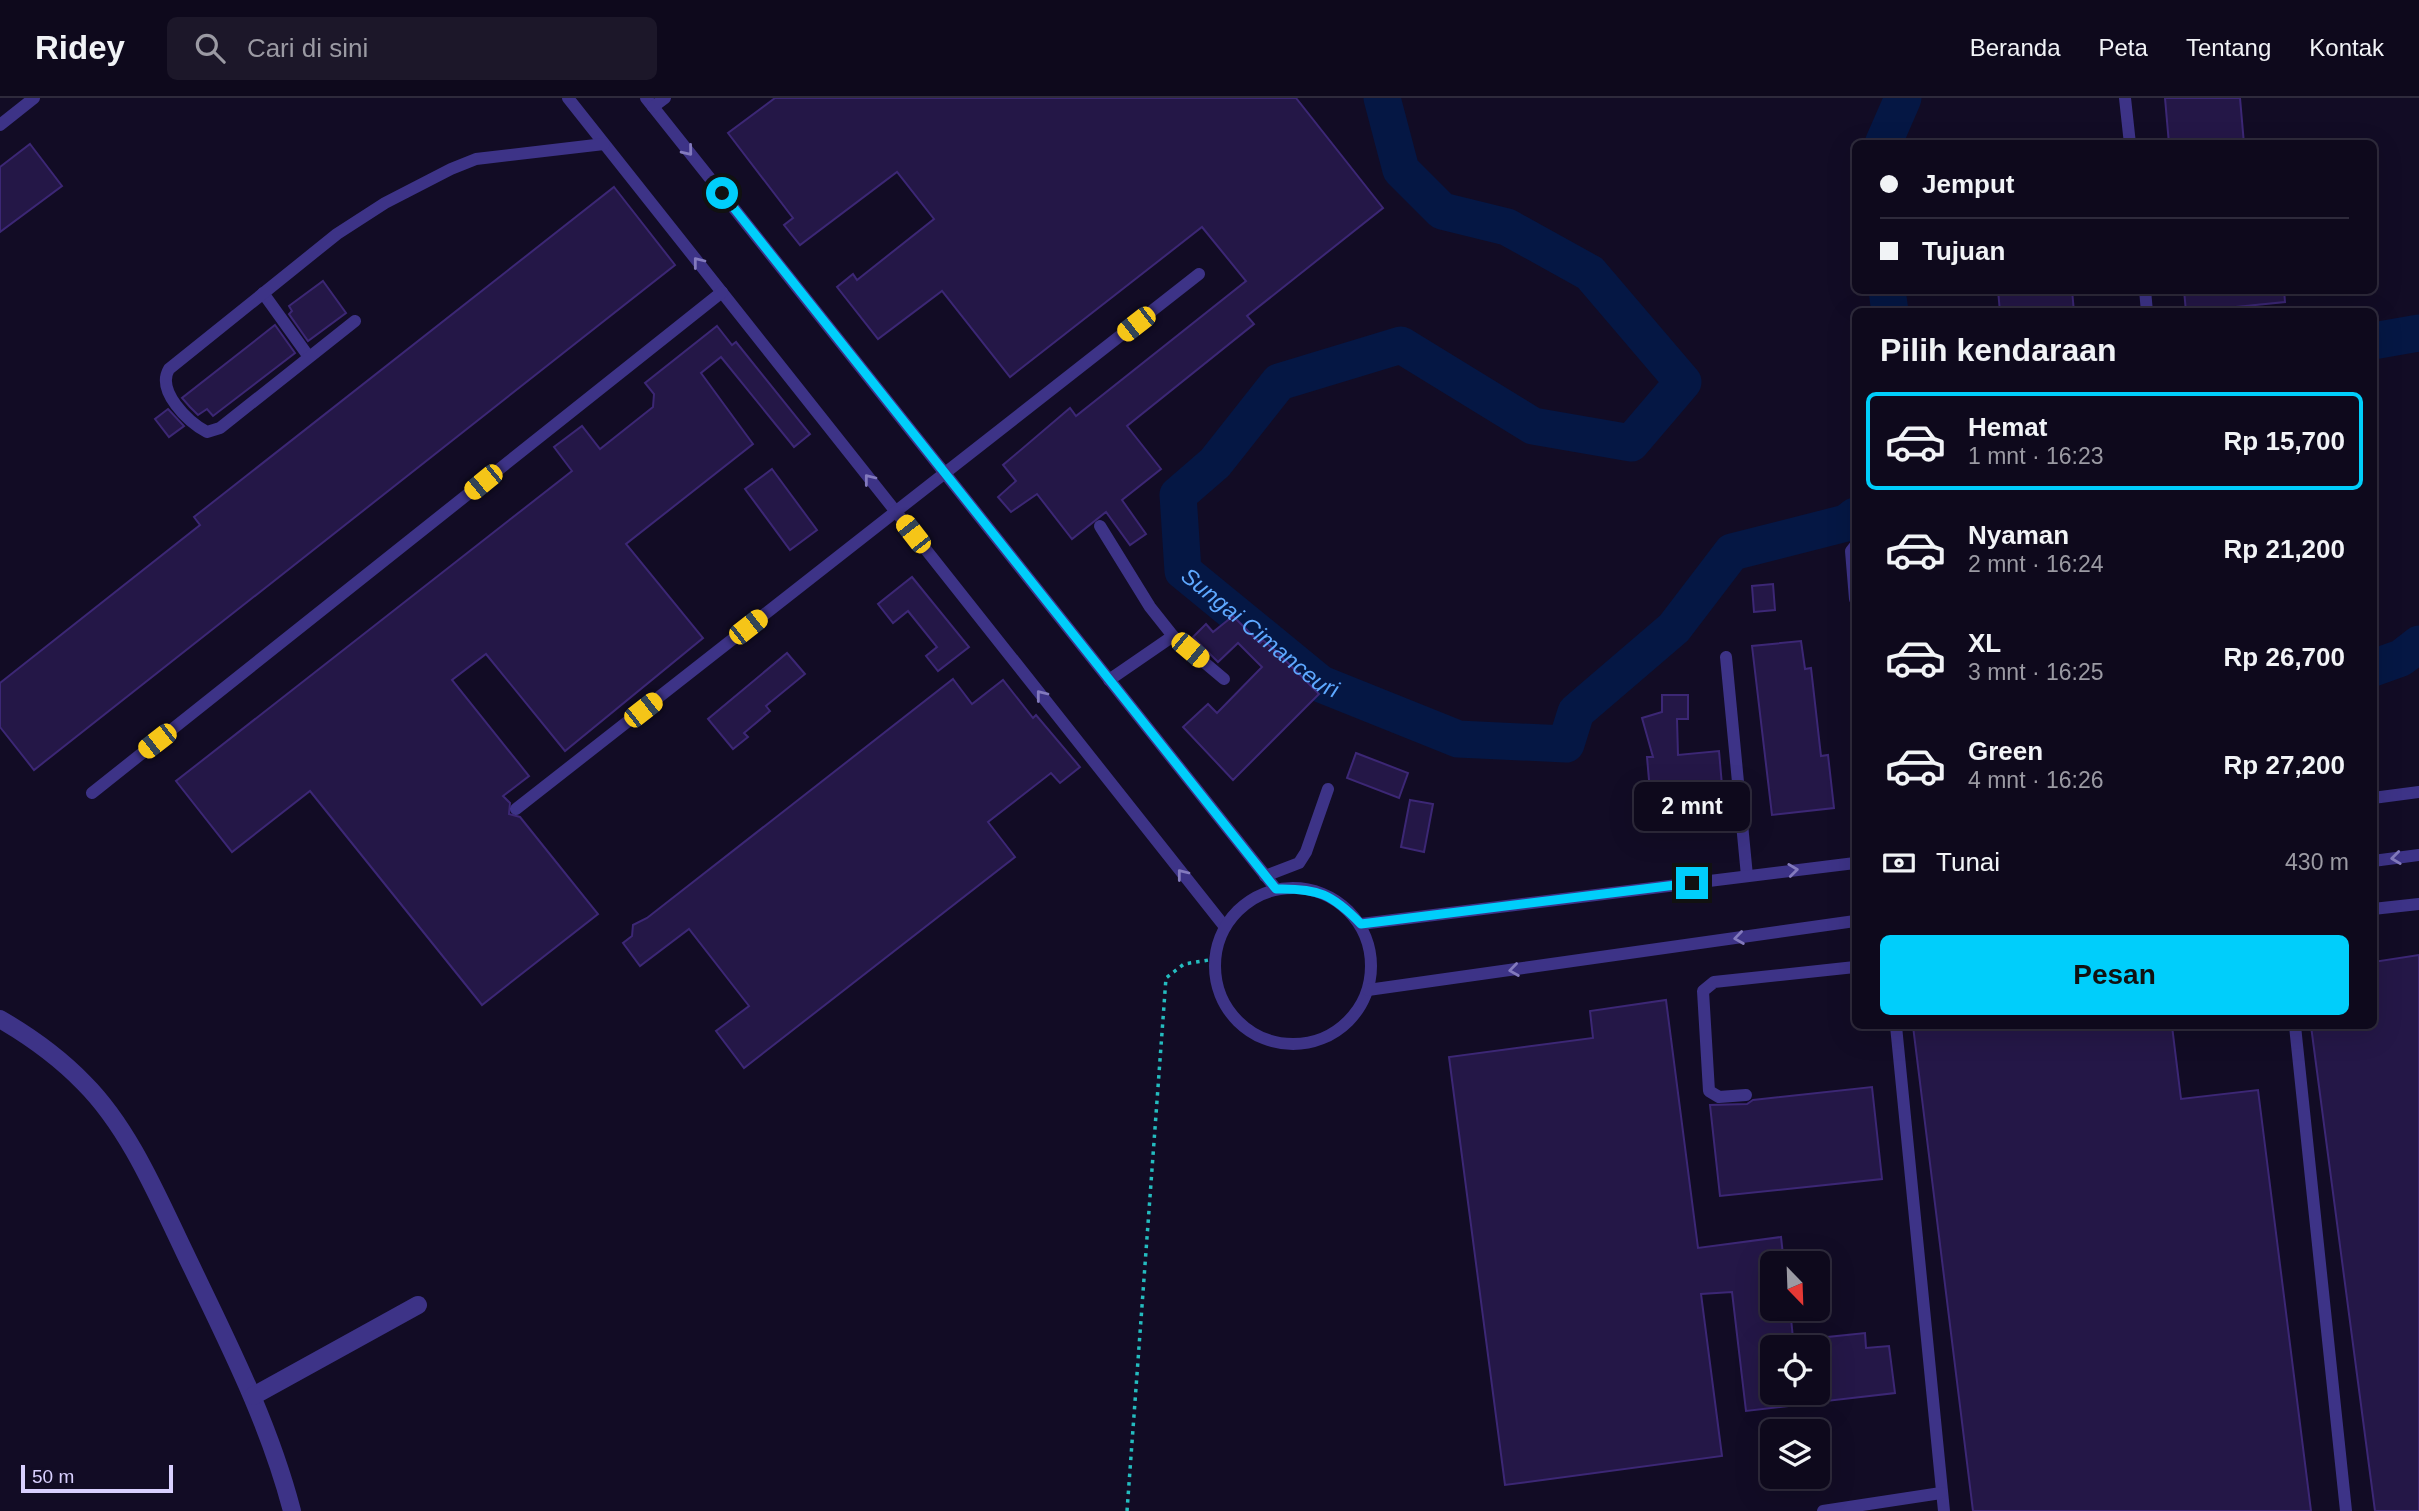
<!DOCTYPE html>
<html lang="id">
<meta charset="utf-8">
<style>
:root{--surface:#0e091c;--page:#1c1729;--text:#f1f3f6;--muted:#9b9aa3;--line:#2e2a3b;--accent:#00cefb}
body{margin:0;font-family:Arial,sans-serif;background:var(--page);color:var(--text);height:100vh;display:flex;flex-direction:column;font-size:26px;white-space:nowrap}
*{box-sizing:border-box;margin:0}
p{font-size:23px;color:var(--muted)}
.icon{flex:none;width:38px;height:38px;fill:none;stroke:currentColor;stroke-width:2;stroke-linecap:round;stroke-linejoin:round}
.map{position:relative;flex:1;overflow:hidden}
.sheet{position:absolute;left:1852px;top:210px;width:525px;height:721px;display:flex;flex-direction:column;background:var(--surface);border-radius:10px;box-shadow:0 7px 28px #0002,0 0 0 2px var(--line)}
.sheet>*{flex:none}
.guide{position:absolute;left:1852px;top:42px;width:525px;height:154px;border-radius:10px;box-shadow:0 7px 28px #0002,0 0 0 2px var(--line);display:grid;align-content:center;height:154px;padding:0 28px;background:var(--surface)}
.needle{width:46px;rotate:157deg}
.buttons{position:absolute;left:1760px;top:1153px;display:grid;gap:14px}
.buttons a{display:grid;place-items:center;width:70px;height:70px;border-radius:10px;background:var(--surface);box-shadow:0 7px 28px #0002,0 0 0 2px var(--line);font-size:35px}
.scale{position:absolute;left:21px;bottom:18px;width:152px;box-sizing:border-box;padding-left:7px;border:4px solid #d9d0ff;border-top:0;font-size:19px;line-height:24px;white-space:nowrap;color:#d9d0ff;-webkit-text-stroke:5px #120c25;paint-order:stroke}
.end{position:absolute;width:32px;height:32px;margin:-16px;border:9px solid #00cefb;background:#111;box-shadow:0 0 0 4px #111}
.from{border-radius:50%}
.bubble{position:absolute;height:49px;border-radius:10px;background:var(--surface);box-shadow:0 7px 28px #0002,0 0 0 2px var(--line);font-size:23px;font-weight:600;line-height:49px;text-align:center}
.car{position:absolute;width:21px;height:42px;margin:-21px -10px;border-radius:9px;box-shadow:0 0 5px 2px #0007;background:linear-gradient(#f5c518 24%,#345 0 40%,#f5c518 0 76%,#345 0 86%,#f5c518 0)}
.guide b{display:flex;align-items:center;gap:24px;height:66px;font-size:26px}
.guide b+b{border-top:2px solid var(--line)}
.guide i{width:18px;height:18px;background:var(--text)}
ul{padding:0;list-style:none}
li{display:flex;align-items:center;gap:21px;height:98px;margin:0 14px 10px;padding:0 14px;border:4px solid transparent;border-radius:10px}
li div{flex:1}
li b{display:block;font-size:26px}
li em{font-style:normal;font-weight:600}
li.current{border-color:var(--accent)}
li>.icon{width:63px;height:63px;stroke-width:1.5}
h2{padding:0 28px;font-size:32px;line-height:84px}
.pay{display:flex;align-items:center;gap:18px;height:77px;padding:0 28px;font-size:26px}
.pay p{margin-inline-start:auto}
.primary-button{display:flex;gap:14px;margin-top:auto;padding:14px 28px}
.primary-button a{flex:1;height:80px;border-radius:10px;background:var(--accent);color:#111;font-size:28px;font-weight:600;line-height:80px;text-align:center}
header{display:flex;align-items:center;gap:42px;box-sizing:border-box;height:98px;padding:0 35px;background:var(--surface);border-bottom:2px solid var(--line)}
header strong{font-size:33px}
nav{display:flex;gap:38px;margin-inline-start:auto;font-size:24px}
.search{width:490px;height:63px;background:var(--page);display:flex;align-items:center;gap:18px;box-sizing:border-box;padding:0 24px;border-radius:10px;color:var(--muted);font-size:26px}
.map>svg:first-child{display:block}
</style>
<header>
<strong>Ridey</strong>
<div class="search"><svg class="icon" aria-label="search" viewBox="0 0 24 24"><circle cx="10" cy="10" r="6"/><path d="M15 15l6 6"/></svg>Cari di sini</div>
<nav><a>Beranda</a><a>Peta</a><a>Tentang</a><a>Kontak</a></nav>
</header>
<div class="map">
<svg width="2419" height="1413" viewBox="0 0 2419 1413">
<rect width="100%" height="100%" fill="#120c25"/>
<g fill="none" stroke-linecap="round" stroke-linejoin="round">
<g stroke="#051744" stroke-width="37">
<path id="s1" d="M1382 0 1401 72 1442 113 1507 129 1590 175 1683 284 1631 345 1533 328 1401 247 1279 284 1215 365 1178 397 1183 473 1321 586 1458 641 1566 646 1576 614 1674 530 1732 454 1846 425 1855 418"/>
<path d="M1883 46 1903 0"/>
<path d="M1887 192 1890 214"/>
<path d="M2373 243 2419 235"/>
<path d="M2373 570 2401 560 2419 546"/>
</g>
</g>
<g fill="#241747" stroke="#3c2775" stroke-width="2">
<path d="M775 0H1296L1383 110 1247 218 1254 226 1127 328 1161 371 1122 402 1146 436 1130 447 1106 414 1072 441 1037 396 1011 414 998 399 1016 383 1003 367 1070 310 1076 318 1246 183 1202 129 1010 279 942 193 878 241 837 189 853 176 857 182 934 121 897 74 800 147 784 127 793 120 728 35Z"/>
<path d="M2165 0H2240L2244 46H2169Z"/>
<path d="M30 46 62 88 0 134V69Z"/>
<path d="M614 89 675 167 34 672 0 629V585L200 427 194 419Z"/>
<path d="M323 183 346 215 308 243 289 216 292 213 289 208Z"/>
<path d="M1998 192H2072L2074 214H2000Z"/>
<path d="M2184 192H2284L2285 204 2186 214Z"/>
<path d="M275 227 295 255 213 318 207 311 198 317 190 309 182 300Z"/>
<path d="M717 228 732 247 736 244 810 336 794 349 721 259 701 275 753 346 626 446 703 540 565 653 486 556 452 582 529 678 503 698 510 705 509 716 520 719 598 816 482 907 310 693 232 754 176 683 572 373 554 349 582 328 600 351 653 309 654 296 645 285Z"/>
<path d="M168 311 184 328 169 339 155 321Z"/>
<path d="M772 371 817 432 790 452 745 391Z"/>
<path d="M912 479 969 549 938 573 926 558 937 549 908 513 893 525 878 506Z"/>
<path d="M1773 486 1775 512 1754 514 1752 488Z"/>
<path d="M1233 518 1260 545 1263 542 1277 554 1319 596 1233 682 1183 629 1208 606 1217 615 1262 569 1238 545 1218 564 1193 539 1206 526 1213 534Z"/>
<path d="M1801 543 1805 571 1811 570 1821 658 1828 657 1834 710 1772 717 1752 548Z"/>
<path d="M787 555 805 576 766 608 770 613 744 635 748 639 733 651 708 621Z"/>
<path d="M953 581 972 606 1003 582 1033 620 1036 617 1080 669 1060 685 1051 675 988 724 1015 759 744 970 716 933 749 908 689 831 640 868 623 845 632 838 633 827 647 820Z"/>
<path d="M1662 597H1688V621H1677L1678 657 1719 653 1725 722 1653 728 1647 659H1653L1642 620 1662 614Z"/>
<path d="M1356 655 1408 675 1399 700 1347 680Z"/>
<path d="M1410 702 1433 706 1424 754 1401 749Z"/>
<path d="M2419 857V1413H2375L2311 928H2373V864Z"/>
<path d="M1666 902 1698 1150 1781 1139 1784 1166H1773V1211H1790L1794 1250H1773V1295H1805V1306L1746 1313 1732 1194 1701 1196 1722 1358 1505 1387 1449 959 1593 940 1590 913Z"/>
<path d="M1913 928H2172L2181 1001 2258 992 2311 1413H1973Z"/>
<path d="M1872 989 1882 1081 1720 1098 1710 1007 1747 1006 1753 1002Z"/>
<path d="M1865 1235 1866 1250 1889 1248 1895 1295 1818 1304V1240Z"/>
</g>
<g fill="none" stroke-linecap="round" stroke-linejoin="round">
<path stroke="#24bcbf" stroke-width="3.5" stroke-dasharray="3.5 5" stroke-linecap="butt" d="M1127 1413 1166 880 1184 866 1215 861"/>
<g stroke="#3d3387" stroke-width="12">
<path d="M568 0 1225 829"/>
<path d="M646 0 1276 791"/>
<path d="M2125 0 2130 46"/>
<path d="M653 9 665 0"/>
<path d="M0 27 34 0"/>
<path d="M2145 192 2147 214"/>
<path d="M263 195 309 259"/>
<path d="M355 223 220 330 207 334C188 324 156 293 169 271L337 136 385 105 451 71 476 61 604 46"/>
<path d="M1100 428 1150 509 1173 538 1224 581"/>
<path d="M1855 448 1851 453 1855 501"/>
<path d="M1726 559 1747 778"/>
<path d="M1109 582 1173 538"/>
<path d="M92 695 722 194"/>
<path d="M2373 700 2419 694"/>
<path d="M516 711 1199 176"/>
<path d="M2373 763 2419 757"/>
<path d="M1265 778 1299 765 1306 754 1328 691"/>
<circle cx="1293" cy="868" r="78"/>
<path d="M2373 811 2419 806"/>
<path d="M1361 826 1855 765"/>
<path d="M1368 892 1855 823"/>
<path d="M1896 928 1944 1413"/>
<path d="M2295 928 2346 1413"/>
<path d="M1746 997 1719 999 1709 993 1703 893 1714 884 1855 869"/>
<path d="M1823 1413 1941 1395"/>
</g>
<g stroke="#3d3387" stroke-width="18">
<path d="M0 921C31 939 59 959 84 985 129 1030 157 1097 184 1153 225 1239 268 1321 292 1413"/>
<path d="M253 1298 418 1207"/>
</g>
</g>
<defs><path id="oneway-chevron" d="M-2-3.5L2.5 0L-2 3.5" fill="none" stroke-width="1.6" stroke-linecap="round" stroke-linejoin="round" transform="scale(1.75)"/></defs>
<g stroke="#837abd">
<use href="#oneway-chevron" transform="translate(688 53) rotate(51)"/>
<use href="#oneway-chevron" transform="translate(698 164) rotate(-128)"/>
<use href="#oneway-chevron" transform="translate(869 381) rotate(-128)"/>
<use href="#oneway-chevron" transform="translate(1041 597) rotate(-128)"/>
<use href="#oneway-chevron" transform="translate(2396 760) rotate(173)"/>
<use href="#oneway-chevron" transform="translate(1793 772) rotate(-7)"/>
<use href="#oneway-chevron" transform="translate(1182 776) rotate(-128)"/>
<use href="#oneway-chevron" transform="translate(1739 840) rotate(172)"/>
<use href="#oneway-chevron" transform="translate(1514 872) rotate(172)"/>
</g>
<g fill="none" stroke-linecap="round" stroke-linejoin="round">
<path stroke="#00cefb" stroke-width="9" d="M722 95 1276 791C1318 790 1332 796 1361 826L1692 785"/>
</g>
<g text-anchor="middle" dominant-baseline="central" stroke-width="6" stroke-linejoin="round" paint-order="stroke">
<g font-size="23" font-style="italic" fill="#5ea8ff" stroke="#120c25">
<text stroke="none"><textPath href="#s1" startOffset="1227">Sungai Cimanceuri</textPath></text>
</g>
</g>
</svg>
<div class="buttons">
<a><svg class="needle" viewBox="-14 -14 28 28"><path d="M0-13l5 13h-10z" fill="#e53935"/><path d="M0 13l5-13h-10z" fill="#9b9aa3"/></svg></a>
<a><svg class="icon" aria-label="locate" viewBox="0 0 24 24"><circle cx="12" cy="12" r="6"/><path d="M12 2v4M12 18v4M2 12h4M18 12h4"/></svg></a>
<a><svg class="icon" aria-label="layers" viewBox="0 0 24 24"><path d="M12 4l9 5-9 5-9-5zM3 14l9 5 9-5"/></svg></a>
</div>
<div class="scale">50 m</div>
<i class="end from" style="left:722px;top:95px"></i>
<i class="end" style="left:1692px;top:785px"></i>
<div class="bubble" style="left:1634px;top:684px;width:116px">2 mnt</div>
<i class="car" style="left:1136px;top:226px;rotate:232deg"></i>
<i class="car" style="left:483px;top:384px;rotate:231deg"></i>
<i class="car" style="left:913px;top:436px;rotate:322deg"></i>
<i class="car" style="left:748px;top:529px;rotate:52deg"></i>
<i class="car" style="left:1190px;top:552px;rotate:130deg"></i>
<i class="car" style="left:643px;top:612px;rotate:52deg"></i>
<i class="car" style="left:157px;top:643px;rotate:232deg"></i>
<div class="guide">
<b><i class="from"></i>Jemput</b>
<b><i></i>Tujuan</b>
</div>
<section class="sheet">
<h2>Pilih kendaraan</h2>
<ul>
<li class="current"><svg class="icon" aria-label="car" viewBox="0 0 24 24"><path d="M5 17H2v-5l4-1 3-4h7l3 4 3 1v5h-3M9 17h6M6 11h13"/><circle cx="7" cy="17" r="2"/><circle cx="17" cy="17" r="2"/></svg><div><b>Hemat</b><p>1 mnt · 16:23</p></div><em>Rp 15,700</em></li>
<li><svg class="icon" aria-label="car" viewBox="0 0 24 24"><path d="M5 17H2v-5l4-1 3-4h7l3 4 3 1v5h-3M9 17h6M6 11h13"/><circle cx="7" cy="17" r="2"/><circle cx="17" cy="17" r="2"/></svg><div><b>Nyaman</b><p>2 mnt · 16:24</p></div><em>Rp 21,200</em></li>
<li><svg class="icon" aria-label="car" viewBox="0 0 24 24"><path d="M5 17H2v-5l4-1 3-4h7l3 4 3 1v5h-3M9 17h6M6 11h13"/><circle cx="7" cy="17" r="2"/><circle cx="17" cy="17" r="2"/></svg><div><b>XL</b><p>3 mnt · 16:25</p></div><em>Rp 26,700</em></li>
<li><svg class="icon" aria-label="car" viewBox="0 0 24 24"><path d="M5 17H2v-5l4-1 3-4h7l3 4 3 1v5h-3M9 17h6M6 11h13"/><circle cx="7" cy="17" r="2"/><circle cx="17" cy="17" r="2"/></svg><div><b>Green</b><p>4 mnt · 16:26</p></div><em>Rp 27,200</em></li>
</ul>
<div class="pay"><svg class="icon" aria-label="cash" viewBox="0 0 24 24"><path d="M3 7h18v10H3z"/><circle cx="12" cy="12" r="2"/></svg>Tunai<p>430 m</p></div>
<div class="primary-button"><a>Pesan</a></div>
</section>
</div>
